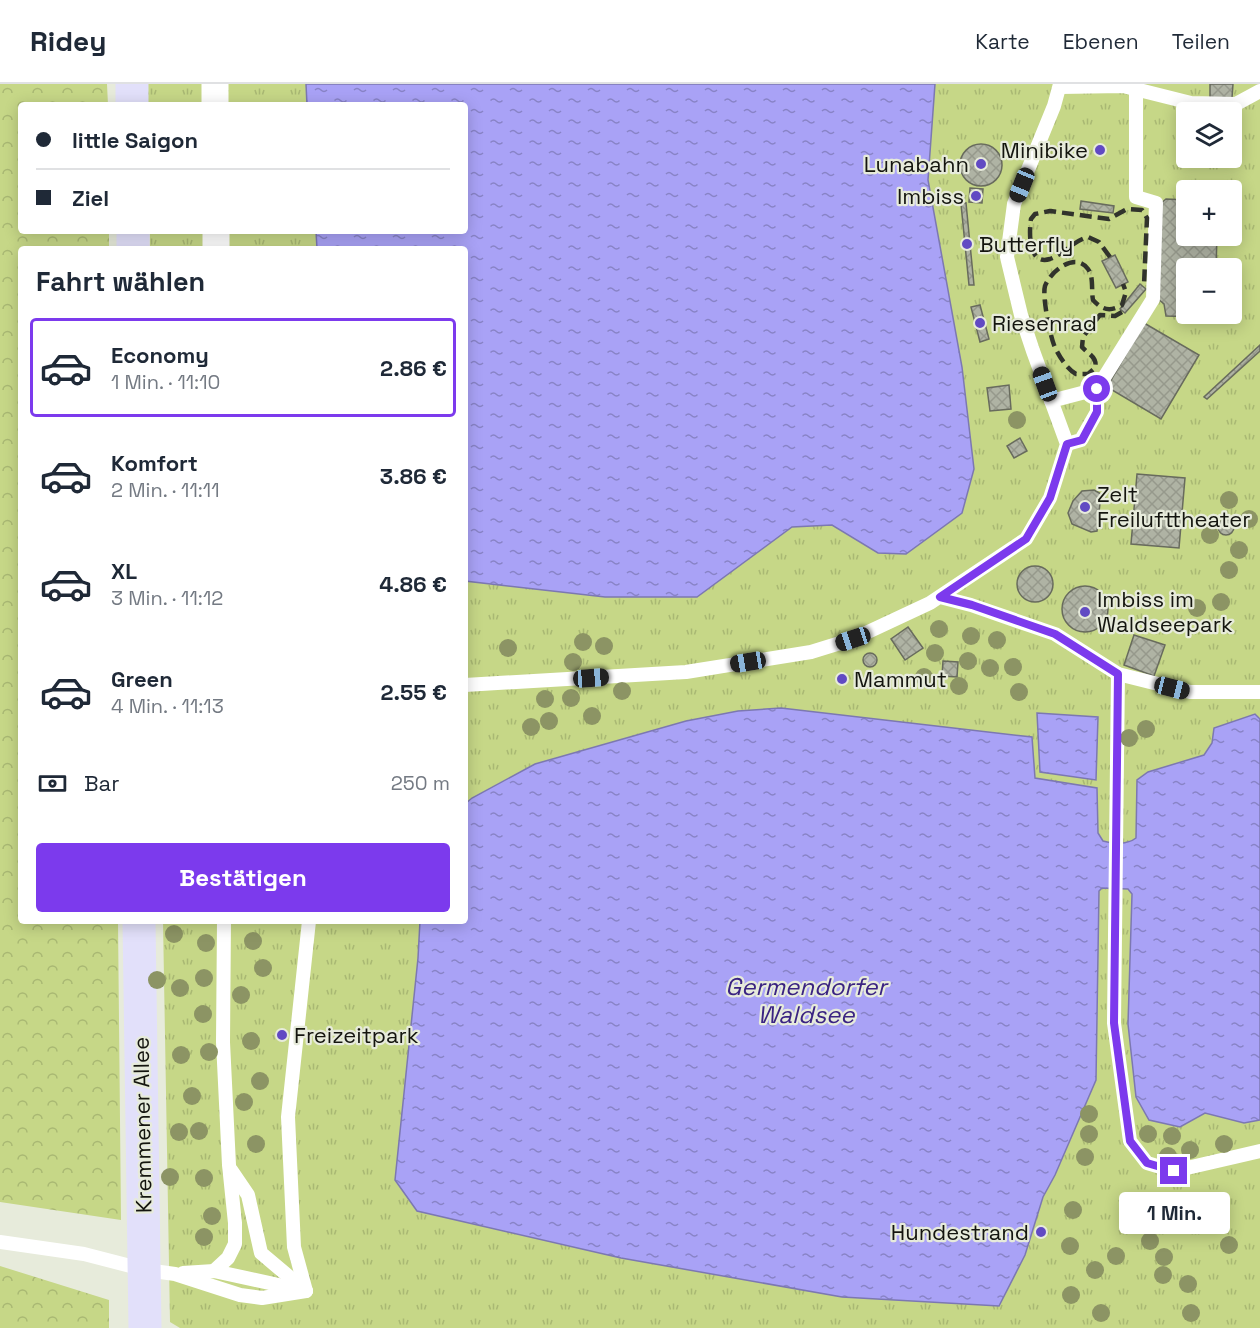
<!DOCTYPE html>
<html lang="de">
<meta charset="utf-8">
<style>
:root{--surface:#fff;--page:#f2f2f3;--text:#1f2937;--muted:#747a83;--line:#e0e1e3;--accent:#7c3aed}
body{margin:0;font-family:"Space Grotesk",sans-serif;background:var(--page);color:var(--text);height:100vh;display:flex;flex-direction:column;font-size:22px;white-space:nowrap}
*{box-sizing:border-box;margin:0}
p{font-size:20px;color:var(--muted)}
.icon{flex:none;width:33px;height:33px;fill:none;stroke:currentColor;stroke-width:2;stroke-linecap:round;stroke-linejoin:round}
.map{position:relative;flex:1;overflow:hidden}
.panel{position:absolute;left:18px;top:162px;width:450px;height:678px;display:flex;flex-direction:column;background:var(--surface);border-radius:6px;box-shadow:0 3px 15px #0003}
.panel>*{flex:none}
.guide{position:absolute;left:18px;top:18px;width:450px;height:132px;border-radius:6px;box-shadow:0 3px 15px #0003;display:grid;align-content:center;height:132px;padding:0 18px;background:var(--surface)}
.controls{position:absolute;left:1176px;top:18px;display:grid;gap:12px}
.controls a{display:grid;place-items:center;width:66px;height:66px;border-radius:6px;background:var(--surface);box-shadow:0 3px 15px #0003;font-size:30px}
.end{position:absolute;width:27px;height:27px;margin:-14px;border:8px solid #7c3aed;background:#fff;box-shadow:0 0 0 3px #fff}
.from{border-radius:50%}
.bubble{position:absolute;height:42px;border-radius:6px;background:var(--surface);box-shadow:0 3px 15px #0003;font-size:20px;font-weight:700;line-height:42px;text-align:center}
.car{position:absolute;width:18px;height:36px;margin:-18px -9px;border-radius:8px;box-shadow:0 0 4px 2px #0007;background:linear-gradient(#222 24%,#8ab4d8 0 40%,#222 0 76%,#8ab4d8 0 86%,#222 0)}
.guide b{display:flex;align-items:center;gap:21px;height:57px;font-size:22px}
.guide b+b{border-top:2px solid var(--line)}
.guide i{width:15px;height:15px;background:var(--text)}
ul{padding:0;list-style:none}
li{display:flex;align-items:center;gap:18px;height:99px;margin:0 12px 9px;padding:0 6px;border:3px solid transparent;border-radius:6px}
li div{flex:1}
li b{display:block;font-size:22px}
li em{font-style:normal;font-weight:700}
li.current{border-color:var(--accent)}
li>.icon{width:54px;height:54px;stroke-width:1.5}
h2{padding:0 18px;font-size:27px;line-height:72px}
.pay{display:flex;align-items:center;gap:15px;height:66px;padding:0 18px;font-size:22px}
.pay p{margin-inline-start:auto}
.action{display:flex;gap:12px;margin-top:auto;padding:12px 18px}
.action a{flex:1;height:69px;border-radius:6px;background:var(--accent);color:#fff;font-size:24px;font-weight:700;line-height:69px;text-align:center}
header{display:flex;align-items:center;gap:36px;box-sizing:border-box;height:84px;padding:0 30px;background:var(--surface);border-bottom:2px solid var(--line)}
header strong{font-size:28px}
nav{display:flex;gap:33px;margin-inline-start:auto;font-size:21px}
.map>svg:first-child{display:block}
</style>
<header>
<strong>Ridey</strong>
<nav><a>Karte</a><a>Ebenen</a><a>Teilen</a></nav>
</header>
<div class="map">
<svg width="1260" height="1244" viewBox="0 0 1260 1244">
<defs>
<pattern id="forest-crowns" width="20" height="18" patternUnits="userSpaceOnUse" patternTransform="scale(1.5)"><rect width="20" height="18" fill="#c6d787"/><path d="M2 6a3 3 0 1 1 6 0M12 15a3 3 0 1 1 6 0" fill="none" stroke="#a9b873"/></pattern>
<pattern id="park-tufts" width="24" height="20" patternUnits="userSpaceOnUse" patternTransform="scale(1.5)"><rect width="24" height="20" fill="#c6d787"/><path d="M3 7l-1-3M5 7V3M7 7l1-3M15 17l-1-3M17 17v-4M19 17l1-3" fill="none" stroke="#a9b873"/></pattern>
<pattern id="water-ripples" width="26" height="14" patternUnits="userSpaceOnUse" patternTransform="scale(1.5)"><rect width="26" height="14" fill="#a9a2f6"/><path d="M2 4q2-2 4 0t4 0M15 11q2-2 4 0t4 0" fill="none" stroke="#8883c6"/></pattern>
<pattern id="building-cross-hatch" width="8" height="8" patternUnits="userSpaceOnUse" patternTransform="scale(1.5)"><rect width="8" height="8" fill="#afb3a4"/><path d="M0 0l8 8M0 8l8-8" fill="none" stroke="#96998c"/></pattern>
</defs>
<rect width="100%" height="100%" fill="#e7ebdb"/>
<g fill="url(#forest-crowns)">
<path d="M0 0H107L108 21H21V147H109V165H21V837H118L121 1136 0 1118Z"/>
<path d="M0 1182 109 1216V1244H0Z"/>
</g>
<path fill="url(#park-tufts)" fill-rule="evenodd" d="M147 0H1260V1244H180L170 1238 163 837H465V165H150V147H465V21H148ZM1186 28H1232V74H1186ZM1186 106H1232V152H1186ZM1186 184H1232V230H1186Z"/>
<g fill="url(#water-ripples)" stroke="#7c78b1" stroke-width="1.5">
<path d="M306 0H935L928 96 962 283 974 385 962 429 906 470 878 469 832 441 792 443 697 513H605L465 497V165H317L316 147H465V21H307Z"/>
<path d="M781 624 1032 653 1035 694 1097 704 1098 749 1103 757C1113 760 1127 761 1136 754L1137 696 1148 688 1204 671 1212 659 1214 644 1255 630 1260 635V1036L1244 1039 1205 1029 1180 1043 1149 1036 1136 1013 1128 940 1132 810 1128 805 1102 804 1099 807 1096 996 1055 1091 1043 1113 1025 1171 999 1222 842 1213 621 1174 417 1127 395 1096 418 874 420 837H465V720L472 714 535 680 686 637 738 627Z"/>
<path d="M1037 629 1098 633 1096 696 1040 688Z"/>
</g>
<g fill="url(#building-cross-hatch)" stroke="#686b5d" stroke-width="1.5">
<path d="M1210 0H1233L1232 14H1210Z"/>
<circle cx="981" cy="81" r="21"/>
<path d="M970 104 983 105 982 119 969 118Z"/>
<path d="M1166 115 1186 116V152H1217L1216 184H1186V230H1206V233L1166 232 1164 220 1158 215 1160 120Z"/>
<path d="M1081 117 1114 122 1113 129 1080 125Z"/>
<path d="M966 119 974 201H969L961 120Z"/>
<path d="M1115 171 1128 198 1116 204 1102 177Z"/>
<path d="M1140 200 1146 205 1125 229 1120 225Z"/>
<path d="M980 221 989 255 980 258 971 223Z"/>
<path d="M1144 239 1199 271 1161 335 1107 303Z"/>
<path d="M1260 261V267L1207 315 1204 313Z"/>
<path d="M1009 301 1011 325 990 327 987 304Z"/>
<path d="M1020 354 1027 367 1014 374 1007 362Z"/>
<path d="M1137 390 1185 394 1179 464 1131 460Z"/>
<path d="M1094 406 1101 410 1097 447 1091 448 1072 440 1068 429 1073 417 1082 407Z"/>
<circle cx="1226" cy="443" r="8"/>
<circle cx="1035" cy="500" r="18"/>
<circle cx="1085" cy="525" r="23"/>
<path d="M908 543 923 564 905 576 891 555Z"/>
<path d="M1134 551 1165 561 1154 592 1124 581Z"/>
<circle cx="870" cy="576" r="7"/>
<path d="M943 577 958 578 957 593 942 592Z"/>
</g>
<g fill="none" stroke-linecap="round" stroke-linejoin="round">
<g stroke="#fff" stroke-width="14">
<path d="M1060 3 1123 2 1191 19 1236 20 1260 7"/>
<path d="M1051 317 1097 305"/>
<path d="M1067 360 1081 356 1097 328V305L1153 215 1156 119 1136 113V5"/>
<path d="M940 513 971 521 1055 550 1118 590 1190 608H1260"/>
<path d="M1118 590 1114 939 1130 1057 1147 1079 1174 1087 1260 1067"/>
<path d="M465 601 686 588 811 568 853 555 930 519 1026 455 1050 414 1067 360 1033 267 1021 231 1007 173 1014 120 1054 22 1060 0"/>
<path d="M231 1086 248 1111 261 1169 306 1207"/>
<path d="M0 1158 84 1170 146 1186 175 1190 240 1211 262 1214 306 1207"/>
<path d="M214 1187 228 1174 235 1160V1139L229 1081 223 958 224 837"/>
<path d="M183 1189 214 1187 297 1205"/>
<path d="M306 1207 294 1163 288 1033 309 837"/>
</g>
<g stroke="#fff" stroke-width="27">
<path d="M215 0V21"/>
<path d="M216 147V165"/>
</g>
<g stroke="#e2e0fa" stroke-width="33">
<path d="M132 0V21"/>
<path d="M133 147V165"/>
<path d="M139 837 145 1244"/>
</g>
<g stroke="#31332c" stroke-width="4.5" stroke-dasharray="12 6" stroke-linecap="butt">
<path d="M1110 173 1099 158 1088 153C1073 157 1064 170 1050 175 1028 182 1029 148 1031 135L1035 130 1050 127 1109 135 1127 125 1142 126 1147 134 1144 201"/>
<path d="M1122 228 1115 232 1100 231 1083 253 1082 263C1088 270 1098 273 1095 284L1088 290H1076C1067 285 1058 271 1054 261 1050 251 1042 212 1045 202 1050 188 1075 167 1088 185 1094 193 1091 206 1093 216 1102 226 1110 228 1122 221L1126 208 1123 200"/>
</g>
</g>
<g fill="#8c9464">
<circle cx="1017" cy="336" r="9"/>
<circle cx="1229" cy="416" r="9"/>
<circle cx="1249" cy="435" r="9"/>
<circle cx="1210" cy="451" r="9"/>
<circle cx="1239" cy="466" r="9"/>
<circle cx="1229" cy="486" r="9"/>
<circle cx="1221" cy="518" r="9"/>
<circle cx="1197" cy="524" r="9"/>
<circle cx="939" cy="545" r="9"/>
<circle cx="971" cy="552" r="9"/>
<circle cx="997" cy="556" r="9"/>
<circle cx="583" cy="558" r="9"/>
<circle cx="604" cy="562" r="9"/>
<circle cx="508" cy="564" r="9"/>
<circle cx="935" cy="569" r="9"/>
<circle cx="968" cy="577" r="9"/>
<circle cx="573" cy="578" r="9"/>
<circle cx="1013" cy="583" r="9"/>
<circle cx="990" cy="584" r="9"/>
<circle cx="924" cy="593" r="9"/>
<circle cx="959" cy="602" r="9"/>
<circle cx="622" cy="607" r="9"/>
<circle cx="1019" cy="608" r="9"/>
<circle cx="571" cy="614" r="9"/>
<circle cx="545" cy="615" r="9"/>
<circle cx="592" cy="632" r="9"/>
<circle cx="549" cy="637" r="9"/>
<circle cx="531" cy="643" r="9"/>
<circle cx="1146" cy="645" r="9"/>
<circle cx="1129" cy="654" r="9"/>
<circle cx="174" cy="850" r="9"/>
<circle cx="253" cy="857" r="9"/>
<circle cx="206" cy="859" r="9"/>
<circle cx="263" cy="884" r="9"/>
<circle cx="204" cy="894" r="9"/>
<circle cx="157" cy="896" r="9"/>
<circle cx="180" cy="904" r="9"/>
<circle cx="241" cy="911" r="9"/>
<circle cx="203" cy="930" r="9"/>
<circle cx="251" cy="957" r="9"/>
<circle cx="209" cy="968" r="9"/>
<circle cx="181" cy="971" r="9"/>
<circle cx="260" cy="997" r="9"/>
<circle cx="192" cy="1012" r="9"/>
<circle cx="244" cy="1018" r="9"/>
<circle cx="1089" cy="1030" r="9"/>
<circle cx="199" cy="1047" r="9"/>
<circle cx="179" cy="1048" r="9"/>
<circle cx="1089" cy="1050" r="9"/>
<circle cx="1148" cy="1050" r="9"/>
<circle cx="1172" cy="1052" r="9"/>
<circle cx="256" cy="1060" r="9"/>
<circle cx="1224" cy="1060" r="9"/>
<circle cx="1190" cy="1066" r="9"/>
<circle cx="1168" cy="1072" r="9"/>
<circle cx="1085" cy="1073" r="9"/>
<circle cx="170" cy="1093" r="9"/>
<circle cx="204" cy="1094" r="9"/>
<circle cx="1073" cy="1126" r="9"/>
<circle cx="1158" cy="1128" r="9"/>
<circle cx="212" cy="1132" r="9"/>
<circle cx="204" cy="1153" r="9"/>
<circle cx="1150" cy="1157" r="9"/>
<circle cx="1229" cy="1161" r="9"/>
<circle cx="1070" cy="1162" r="9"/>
<circle cx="1116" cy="1172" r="9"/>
<circle cx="1164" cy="1173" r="9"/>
<circle cx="1095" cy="1186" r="9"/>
<circle cx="1163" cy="1191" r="9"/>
<circle cx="1188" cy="1200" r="9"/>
<circle cx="1071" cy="1211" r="9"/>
<circle cx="1101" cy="1229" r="9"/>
<circle cx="1191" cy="1229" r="9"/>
</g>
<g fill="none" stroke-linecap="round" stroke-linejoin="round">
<path stroke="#7c3aed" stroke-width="8" d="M1097 305V328L1082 356 1067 360 1050 414 1026 455 940 513 972 521 1055 550 1118 590 1114 939 1130 1057 1147 1079 1174 1087"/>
</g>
<g fill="#614ac3" stroke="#e7ebdb" stroke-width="2">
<circle cx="1100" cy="66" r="6"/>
<circle cx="981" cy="80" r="6"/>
<circle cx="976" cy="112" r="6"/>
<circle cx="967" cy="160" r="6"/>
<circle cx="980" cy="239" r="6"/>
<circle cx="1085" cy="423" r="6"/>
<circle cx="1085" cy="528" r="6"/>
<circle cx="842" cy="595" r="6"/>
<circle cx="282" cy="951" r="6"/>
<circle cx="1041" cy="1148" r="6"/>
</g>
<g text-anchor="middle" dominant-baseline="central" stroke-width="4.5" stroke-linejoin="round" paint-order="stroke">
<g font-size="22" fill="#14150f" stroke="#e7ebdb" text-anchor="start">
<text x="1088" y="66" text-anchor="end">Minibike</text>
<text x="969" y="80" text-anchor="end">Lunabahn</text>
<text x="964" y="112" text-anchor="end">Imbiss</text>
<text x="979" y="160">Butterfly</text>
<text x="992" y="239">Riesenrad</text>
<text x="1097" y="410">Zelt<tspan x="1097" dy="25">Freilufttheater</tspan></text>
<text x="1097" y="515">Imbiss im<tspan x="1097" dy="25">Waldseepark</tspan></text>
<text x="854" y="595">Mammut</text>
<text x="294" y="951">Freizeitpark</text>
<text x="1029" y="1148" text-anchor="end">Hundestrand</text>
</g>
<g font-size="22" fill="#14150f" stroke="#e7ebdb">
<text transform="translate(142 1041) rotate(-91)">Kremmener Allee</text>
</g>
<g font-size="24" font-style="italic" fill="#3a2382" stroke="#e7ebdb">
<text x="806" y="902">Germendorfer<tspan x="806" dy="28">Waldsee</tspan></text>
</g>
</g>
</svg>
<div class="controls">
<a><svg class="icon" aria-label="layers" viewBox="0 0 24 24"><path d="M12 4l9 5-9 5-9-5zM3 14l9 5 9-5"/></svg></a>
<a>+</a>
<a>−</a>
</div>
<i class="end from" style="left:1097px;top:305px"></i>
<i class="end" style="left:1174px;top:1087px"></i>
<div class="bubble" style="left:1119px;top:1108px;width:111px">1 Min.</div>
<i class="car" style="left:1022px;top:101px;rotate:202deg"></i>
<i class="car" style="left:1045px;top:300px;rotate:340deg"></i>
<i class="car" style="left:853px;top:555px;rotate:252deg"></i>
<i class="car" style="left:748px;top:578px;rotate:261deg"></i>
<i class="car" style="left:591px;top:594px;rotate:86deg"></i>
<i class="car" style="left:1172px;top:604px;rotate:104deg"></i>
<div class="guide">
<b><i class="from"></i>little Saigon</b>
<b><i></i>Ziel</b>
</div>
<section class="panel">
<h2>Fahrt wählen</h2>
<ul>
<li class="current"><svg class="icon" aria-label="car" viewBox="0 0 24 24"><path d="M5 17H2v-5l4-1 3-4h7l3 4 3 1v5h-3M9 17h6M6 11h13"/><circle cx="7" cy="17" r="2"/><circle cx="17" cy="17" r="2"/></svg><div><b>Economy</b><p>1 Min. · 11:10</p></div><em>2.86 €</em></li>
<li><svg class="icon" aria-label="car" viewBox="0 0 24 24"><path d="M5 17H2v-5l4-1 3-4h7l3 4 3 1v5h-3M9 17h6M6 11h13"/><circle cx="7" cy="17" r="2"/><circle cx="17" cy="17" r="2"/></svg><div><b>Komfort</b><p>2 Min. · 11:11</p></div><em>3.86 €</em></li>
<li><svg class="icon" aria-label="car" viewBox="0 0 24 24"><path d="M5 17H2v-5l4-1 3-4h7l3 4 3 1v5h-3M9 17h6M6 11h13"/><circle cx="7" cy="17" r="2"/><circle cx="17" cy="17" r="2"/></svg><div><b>XL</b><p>3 Min. · 11:12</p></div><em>4.86 €</em></li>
<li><svg class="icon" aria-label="car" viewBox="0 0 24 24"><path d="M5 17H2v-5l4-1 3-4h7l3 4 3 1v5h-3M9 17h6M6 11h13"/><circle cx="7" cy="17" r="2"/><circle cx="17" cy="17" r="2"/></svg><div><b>Green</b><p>4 Min. · 11:13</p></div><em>2.55 €</em></li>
</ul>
<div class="pay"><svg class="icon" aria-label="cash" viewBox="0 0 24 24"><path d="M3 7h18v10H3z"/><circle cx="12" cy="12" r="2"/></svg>Bar<p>250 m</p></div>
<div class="action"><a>Bestätigen</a></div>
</section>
</div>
